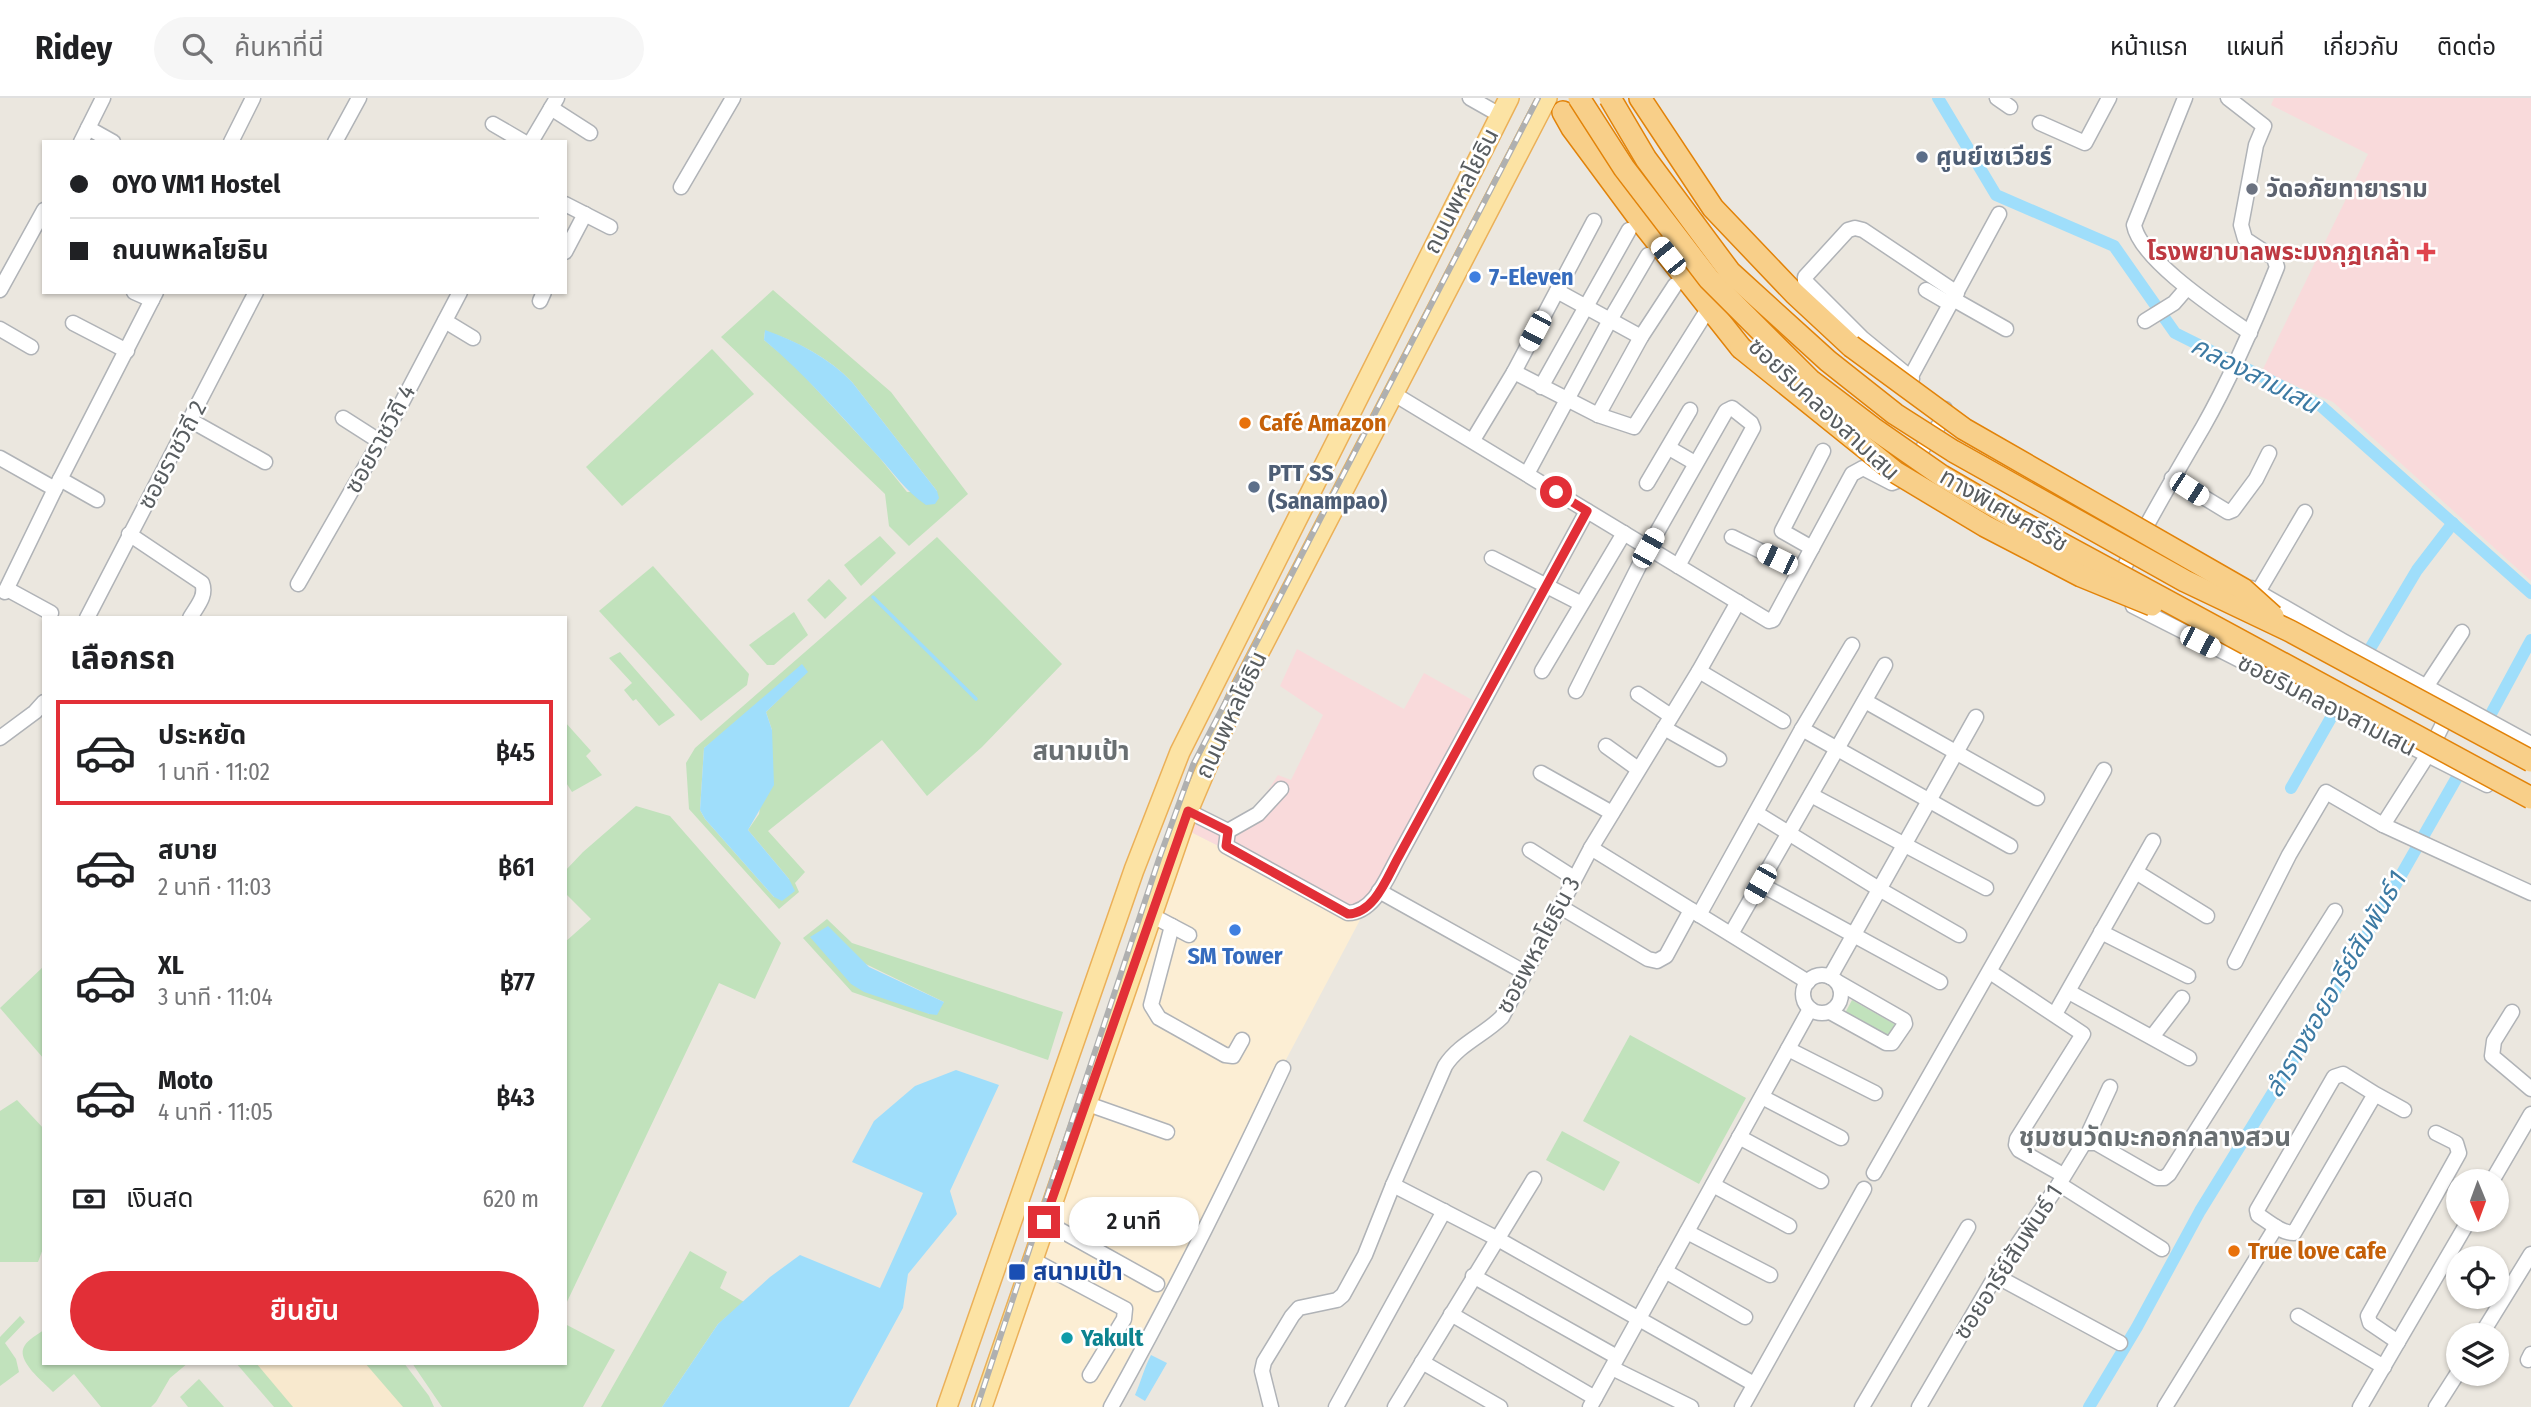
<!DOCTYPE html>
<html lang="th">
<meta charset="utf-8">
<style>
:root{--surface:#fff;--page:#f6f6f6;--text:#202124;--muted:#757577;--line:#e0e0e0;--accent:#e22f37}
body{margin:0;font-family:"Fira Sans Condensed","Noto Sans Thai",sans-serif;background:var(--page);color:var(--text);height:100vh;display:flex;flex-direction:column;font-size:26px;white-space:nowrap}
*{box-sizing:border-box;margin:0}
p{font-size:23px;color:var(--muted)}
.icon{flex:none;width:38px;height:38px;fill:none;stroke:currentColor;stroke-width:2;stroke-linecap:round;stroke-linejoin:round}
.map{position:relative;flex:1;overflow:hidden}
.details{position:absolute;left:42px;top:518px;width:525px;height:749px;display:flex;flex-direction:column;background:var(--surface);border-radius:0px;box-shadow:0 2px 5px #0004}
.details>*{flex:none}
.hud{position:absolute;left:42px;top:42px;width:525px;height:154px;border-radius:0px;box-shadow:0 2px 5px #0004;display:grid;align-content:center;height:154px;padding:0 28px;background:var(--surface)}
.needle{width:46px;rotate:179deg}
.tools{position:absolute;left:2446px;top:1071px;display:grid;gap:14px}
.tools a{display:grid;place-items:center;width:63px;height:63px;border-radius:50%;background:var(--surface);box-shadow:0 2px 5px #0004;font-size:35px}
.end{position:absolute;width:32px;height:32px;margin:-16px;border:9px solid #e22f37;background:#fff;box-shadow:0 0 0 4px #fff}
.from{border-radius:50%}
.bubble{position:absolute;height:49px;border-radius:24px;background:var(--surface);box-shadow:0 2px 5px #0004;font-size:23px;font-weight:600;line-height:49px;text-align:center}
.car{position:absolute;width:21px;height:42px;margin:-21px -10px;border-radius:9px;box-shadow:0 0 5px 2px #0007;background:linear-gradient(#fff 24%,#345 0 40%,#fff 0 76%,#345 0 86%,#fff 0)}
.hud b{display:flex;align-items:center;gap:24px;height:66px;font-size:26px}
.hud b+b{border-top:2px solid var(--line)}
.hud i{width:18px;height:18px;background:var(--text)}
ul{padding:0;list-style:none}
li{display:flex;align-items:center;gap:21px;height:105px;margin:0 14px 10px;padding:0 14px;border:4px solid transparent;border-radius:0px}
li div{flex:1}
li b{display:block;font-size:26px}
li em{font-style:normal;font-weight:600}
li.active{border-color:var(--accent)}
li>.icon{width:63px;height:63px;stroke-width:1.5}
h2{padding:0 28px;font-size:32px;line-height:84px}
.pay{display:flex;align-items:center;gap:18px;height:77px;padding:0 28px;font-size:26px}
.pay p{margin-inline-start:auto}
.cta{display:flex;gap:14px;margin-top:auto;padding:14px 28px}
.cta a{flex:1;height:80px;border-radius:42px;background:var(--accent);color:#fff;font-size:28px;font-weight:600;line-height:80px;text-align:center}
header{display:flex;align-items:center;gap:42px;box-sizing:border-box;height:98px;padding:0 35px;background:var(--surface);border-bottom:2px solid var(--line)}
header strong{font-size:33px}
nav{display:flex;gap:38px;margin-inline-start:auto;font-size:24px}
.search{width:490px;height:63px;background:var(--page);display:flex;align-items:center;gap:18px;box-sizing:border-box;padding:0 24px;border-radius:38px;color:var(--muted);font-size:26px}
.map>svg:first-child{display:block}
</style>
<header>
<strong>Ridey</strong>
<div class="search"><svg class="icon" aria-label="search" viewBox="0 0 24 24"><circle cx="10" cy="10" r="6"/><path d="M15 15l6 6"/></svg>ค้นหาที่นี่</div>
<nav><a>หน้าแรก</a><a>แผนที่</a><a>เกี่ยวกับ</a><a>ติดต่อ</a></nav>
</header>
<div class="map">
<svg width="2531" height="1309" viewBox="0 0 2531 1309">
<rect width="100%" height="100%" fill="#ebe7df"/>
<path fill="#fceed4" d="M1189 733 1361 820 1102 1309H989Z"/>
<g fill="#f9dadb">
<path d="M2274 0H2531V483L2333 304 2262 273 2368 56 2271 7Z"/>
<path d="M1297 551 1404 611 1424 575 1483 608 1361 820 1189 733 1200 712 1224 727 1252 717 1278 677 1291 682 1323 617 1280 588Z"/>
</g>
<g fill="#c1e2bc" fill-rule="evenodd">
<path d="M773 192 891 294 968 396 909 448 889 428 885 396 721 239ZM765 233C797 243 829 260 852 284L937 393 907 394 879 359 792 265 764 242Z"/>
<path d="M712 251 754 296 622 408 586 369Z"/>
<path d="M880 438 896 455 861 488 844 467Z"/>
<path d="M937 439 1062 566 982 649 927 698 882 642 768 733 805 774 795 785 799 794 779 811 689 711 686 665 695 650ZM807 574 766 614 772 632 759 716 748 732 789 781 774 799 705 721 700 712 704 650Z"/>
<path d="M653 468 749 576 747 587 701 623 599 513Z"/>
<path d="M829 481 847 500 825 521 807 502Z"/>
<path d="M794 514 808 537 774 567H767L749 547Z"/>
<path d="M620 554 675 617 659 628 636 601 633 603 624 592 632 585 609 560Z"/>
<path d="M565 624 591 653 586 658 602 677 572 694 565 683Z"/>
<path d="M636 708 670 718 781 845 755 901 719 885 565 1208V844L591 821 565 795V773L583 754Z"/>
<path d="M827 821 852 845 1063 914 1048 962 852 894 803 840ZM810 839 944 904 929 916Z"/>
<path d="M44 868V961L0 910Z"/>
<path d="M1852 902 1903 931 1894 947 1843 919Z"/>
<path d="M1630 937 1746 1000 1699 1086 1583 1023Z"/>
<path d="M17 1002 44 1031V1148L38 1164H0V1013Z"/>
<path d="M1562 1033 1620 1064 1604 1093 1546 1062Z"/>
<path d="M690 1153 727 1174 720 1190 744 1204 718 1226 662 1309H601Z"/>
<path d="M20 1218 25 1224 5 1245 16 1261 19 1274 0 1288V1239Z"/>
<path d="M565 1226 615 1252 583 1309H442L412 1265H565Z"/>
<path d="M44 1232V1265H188L170 1280 156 1304 151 1309H101L74 1276 53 1294C44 1284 14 1262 25 1247 29 1241 38 1236 44 1232Z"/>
<path d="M236 1265H404L429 1298 434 1309H274Z"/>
<path d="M199 1281 224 1309H188L180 1299Z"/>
</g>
<path fill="#f8e9ce" d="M256 1265H365L403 1309H293Z"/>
<g fill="#9fdefb">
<path d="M765 232C797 243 829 260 852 284L937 393 939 400 935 406 926 407C905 393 894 375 877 357 841 318 805 276 764 242Z"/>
<path d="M802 566 808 574 766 614 772 632 774 687 748 732 789 781 795 793 782 803 774 799 705 721 700 712 704 650Z"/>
<path d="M828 828 869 869 944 904 937 917 929 916 864 894 851 886 810 839Z"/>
<path d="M956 972 999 987 950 1093 957 1116 908 1176 903 1210 849 1309H662L718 1226 770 1179 800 1157 880 1190 923 1095 852 1064 874 1023 915 988Z"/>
<path d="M1151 1257 1167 1265 1145 1303 1135 1297C1141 1284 1144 1270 1151 1257Z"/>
</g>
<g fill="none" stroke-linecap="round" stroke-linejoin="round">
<path stroke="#9fdefb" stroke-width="3.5" d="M873 499 976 601"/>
<g stroke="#9fdefb" stroke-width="12">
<path d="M1938 0 1996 97 2114 148 2175 235 2321 308 2531 495"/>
<path d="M2371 549 2417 472 2453 425"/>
<path d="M2492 614 2531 542"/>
<path d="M2291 690 2332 618"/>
<path d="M2089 1309 2137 1229 2200 1113 2328 905 2456 681"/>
</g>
<defs>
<g id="minor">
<path d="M1470 0 1500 17"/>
<path d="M1997 0 2010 9"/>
<path d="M2185 0 2134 127C2140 162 2222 215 2250 235"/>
<path d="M551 10 590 35"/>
<path d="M2040 25 2085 45 2109 0"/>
<path d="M493 26 524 44"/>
<path d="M88 30 113 44"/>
<path d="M81 44 103 0"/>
<path d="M231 44 253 0"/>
<path d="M335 44 359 0"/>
<path d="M531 44 557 0"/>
<path d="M681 89 733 0"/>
<path d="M565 106 610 129"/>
<path d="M565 154 585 116"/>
<path d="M0 192 44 112"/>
<path d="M1926 192 1950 206"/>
<path d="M1557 193 1641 239"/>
<path d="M134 194 152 202"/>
<path d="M1953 201 2006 231"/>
<path d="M540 203 544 194"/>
<path d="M445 223 473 240"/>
<path d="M2145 223 2174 205 2187 190"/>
<path d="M73 225 127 253"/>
<path d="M0 231 31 249"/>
<path d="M1514 274 1598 317 1634 329 1705 216"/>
<path d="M1910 280 1999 116"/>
<path d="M1912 281 1862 240 1805 183V179L1848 132 1855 130 1863 132 1957 195"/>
<path d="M1541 289 1629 132"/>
<path d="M1394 296 1769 523 1773 522 1852 376 1863 370 1892 385 1900 382"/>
<path d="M1598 317 1641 239 1675 187"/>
<path d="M343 320 379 343"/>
<path d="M190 322 265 364"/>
<path d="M1473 342 1514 274 1594 123"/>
<path d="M1669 350 1695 365"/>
<path d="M0 360 55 391"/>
<path d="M1911 367 1946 317 1945 311"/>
<path d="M1527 376 1610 222 1648 157"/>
<path d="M2172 380 2228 414 2233 412 2256 381 2269 355"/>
<path d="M60 381 97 402"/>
<path d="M1647 385 1690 312"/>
<path d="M129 436 202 485C207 498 197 508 190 520"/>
<path d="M1732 439 1799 472"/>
<path d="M1812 450 1782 433 1823 353"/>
<path d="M1492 460 1580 505"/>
<path d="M2117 483C2144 430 2173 380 2203 329 2232 278 2255 224 2277 169L2274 160 2245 141 2241 127 2256 47 2264 28 2228 0"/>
<path d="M298 486 399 310 460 194"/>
<path d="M2251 490 2343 543 2531 646"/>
<path d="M7 491 51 515"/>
<path d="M5 494 55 391 156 194"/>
<path d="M2258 494 2305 414"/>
<path d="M2133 508 2487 687"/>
<path d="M87 520 256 194"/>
<path d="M1542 573 1624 435"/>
<path d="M1699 573 1783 623"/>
<path d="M2426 589 2462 534"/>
<path d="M1576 593 1648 450 1726 313 1732 310 1751 325 1753 330 1678 468"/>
<path d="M1638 596 1671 618"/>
<path d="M1865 603 2037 700"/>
<path d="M1664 630 1719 661"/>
<path d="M1802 631 2010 748"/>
<path d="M0 640 35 614 44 604"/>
<path d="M1606 648 1638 671"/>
<path d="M1541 675 1612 715"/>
<path d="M1811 697 1986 790"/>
<path d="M1188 713 1228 733 1258 716 1281 691"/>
<path d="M1756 715 1879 791 1959 837"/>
<path d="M2383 727 2531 795"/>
<path d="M1228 733 1226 748 1348 815C1375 814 1387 779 1399 758L1587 413"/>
<path d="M1591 750 1808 884"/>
<path d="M1530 752 1574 780"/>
<path d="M2136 774 2207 818"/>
<path d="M1760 786 1940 884"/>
<path d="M1379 793 1524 874"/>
<path d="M1559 808 1648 861 1657 863 1666 858 1691 812"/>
<path d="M1151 817 1189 837"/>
<path d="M1699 817 1802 631 1852 547"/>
<path d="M1172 828 1151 907 1159 920 1225 957 1233 958 1242 942"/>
<path d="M2101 834 2188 878"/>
<path d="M1731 836 1885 567"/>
<path d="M2235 864 2289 757 2326 694 2383 727 2427 658 2450 612"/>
<path d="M1990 874 2083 936 2017 1041 2016 1047 2019 1052 2063 1077"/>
<circle cx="1822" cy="896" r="19"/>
<path d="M1830 879 1976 619"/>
<path d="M2069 894 2189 960"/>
<path d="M1830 914 1886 945H1892L1905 926 1904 922 1836 883"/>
<path d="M2512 914 2494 943 2492 958 2531 991"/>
<path d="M2055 916 2153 743"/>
<path d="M2152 939 2182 900"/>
<path d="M1788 951 1875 995"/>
<path d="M2375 996 2343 976 2334 979 2257 1112 2258 1117C2269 1124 2281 1135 2294 1135L2375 996 2404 1012"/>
<path d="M1762 999 1841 1040"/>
<path d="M1085 1005 1167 1034"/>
<path d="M1739 1039 1821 1083"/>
<path d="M2084 1045 2110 989"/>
<path d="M1874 1075 2104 672"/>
<path d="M2492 1083 2531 1016"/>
<path d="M2059 1086 2162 1151"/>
<path d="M1393 1087 1496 1140 1754 1286"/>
<path d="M1713 1087 1789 1128"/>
<path d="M1044 1123 1157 1186"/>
<path d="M1687 1134 1770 1177"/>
<path d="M1031 1161 1125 1211 1124 1221 1090 1277"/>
<path d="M1665 1173 1745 1219"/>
<path d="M1473 1178 1617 1259"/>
<path d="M1996 1178 2120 1245"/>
<path d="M1451 1216 1595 1300"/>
<path d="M2298 1218 2384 1269"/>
<path d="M2481 1237 2531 1156"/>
<path d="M2398 1244 2370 1225 2368 1218 2459 1055 2456 1045 2436 1035"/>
<path d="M2528 1262 2531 1256"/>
<path d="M1422 1264 1500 1309"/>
<path d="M1612 1270 1691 1309"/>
<path d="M1111 1309C1173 1198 1229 1085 1283 970"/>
<path d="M1271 1309 1262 1273 1264 1264 1292 1218 1299 1210 1337 1202 1343 1197 1365 1157 1393 1087 1445 968C1459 946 1484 937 1502 919L1591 750 1699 573 1738 504"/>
<path d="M1336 1309 1444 1113"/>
<path d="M1395 1309 1534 1081"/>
<path d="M1590 1309 1810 911"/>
<path d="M1742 1309 1864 1091"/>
<path d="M1862 1309 1968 1129"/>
<path d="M1919 1309 1992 1184 2059 1086 2084 1045H2096L2157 1080H2164L2169 1076 2335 813"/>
<path d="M2165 1309 2276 1129"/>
<path d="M2360 1309 2469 1122"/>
<path d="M2436 1309 2459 1273"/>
</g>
<g id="major">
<path d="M947 1309 1134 772 1180 654 1509 0"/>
<path d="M982 1309 1188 713 1239 593 1547 0"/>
</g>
<g id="highway">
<path d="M1640 0 1713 110 1795 196 1851 248"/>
<path d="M1563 14 1572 30 1646 130 1741 250"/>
</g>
</defs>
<use href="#minor" stroke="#b0b3b7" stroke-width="17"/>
<use href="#major" stroke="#ebb058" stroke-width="22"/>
<use href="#highway" stroke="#e28309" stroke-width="24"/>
<use href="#minor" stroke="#fff" stroke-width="14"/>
<use href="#major" stroke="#fce3a4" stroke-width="19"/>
<use href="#highway" stroke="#f8cf89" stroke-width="21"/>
<defs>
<path id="rail" d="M977 1309 1159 761 1193 667 1538 0"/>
</defs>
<use href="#rail" stroke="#afb0b0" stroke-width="6"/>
<use href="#rail" stroke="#fff" stroke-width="3.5" stroke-dasharray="10" stroke-linecap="butt"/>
<defs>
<g id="highway-bridge">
<path d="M1579 0 1624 70 1709 181 1810 282 1873 330 1942 378 2016 421 2531 700"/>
<path d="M1610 0 1646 61 1730 174 1828 263 1895 316 1953 353 2185 483 2290 533 2531 663"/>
<path d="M1851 248 1964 331 2243 491 2273 518"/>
<path d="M1741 250 1895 374 1985 428 2081 478 2152 507"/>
</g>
</defs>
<use href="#highway-bridge" stroke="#e28309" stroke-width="24" stroke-linecap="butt"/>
<use href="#highway-bridge" stroke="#f8cf89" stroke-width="21"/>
</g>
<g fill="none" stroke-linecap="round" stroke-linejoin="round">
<path stroke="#e22f37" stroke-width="9" d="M1044 1124 1188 713 1228 733 1226 748 1348 816C1375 815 1387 779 1399 758L1587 413 1556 394"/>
</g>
<g fill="#5c6f8a" stroke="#fff" stroke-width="2.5">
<circle cx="1922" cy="59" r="7"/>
<circle cx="1254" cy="389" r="7"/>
</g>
<circle fill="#6b7280" stroke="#fff" stroke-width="2.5" cx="2252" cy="91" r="7"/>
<path fill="#e0444e" stroke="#fff" stroke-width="2.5" d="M2422.5 143.5h7v7h7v7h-7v7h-7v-7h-7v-7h7z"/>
<g fill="#3f7fe0" stroke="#fff" stroke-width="2.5">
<circle cx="1475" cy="179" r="7"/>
<circle cx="1235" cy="832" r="7"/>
</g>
<g fill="#e8710a" stroke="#fff" stroke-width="2.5">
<circle cx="1245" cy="325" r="7"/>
<circle cx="2234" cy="1153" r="7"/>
</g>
<rect fill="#1a4fb4" stroke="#fff" stroke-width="2.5" x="1008" y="1165" width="18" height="18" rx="3.5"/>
<circle fill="#0f9aa8" stroke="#fff" stroke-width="2.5" cx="1067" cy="1240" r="7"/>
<g text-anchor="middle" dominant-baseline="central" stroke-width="5" stroke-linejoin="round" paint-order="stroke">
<g font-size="24" font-weight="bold" fill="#4e5e75" stroke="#fff" text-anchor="start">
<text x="1936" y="59">ศูนย์เซเวียร์</text>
<text x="1268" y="375">PTT SS<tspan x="1268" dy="28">(Sanampao)</tspan></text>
</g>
<g font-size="24" font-weight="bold" fill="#5b616d" stroke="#fff" text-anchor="start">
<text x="2266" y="91">วัดอภัยทายาราม</text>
</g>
<g font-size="24" fill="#585d60" stroke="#fff">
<text transform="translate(1461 93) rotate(-63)">ถนนพหลโยธิน</text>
<text transform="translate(1824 311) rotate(43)">ซอยริมคลองสามเสน</text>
<text transform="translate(380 341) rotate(-61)">ซอยราชวิถี 4</text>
<text transform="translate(172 357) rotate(-62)">ซอยราชวิถี 2</text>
<text transform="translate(2004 412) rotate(30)">ทางพิเศษศรีรัช</text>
<text transform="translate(2327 607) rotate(27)">ซอยริมคลองสามเสน</text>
<text transform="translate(1231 617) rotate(-65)">ถนนพหลโยธิน</text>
<text transform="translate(1538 847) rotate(-62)">ซอยพหลโยธิน 3</text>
<text transform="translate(2008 1164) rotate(-57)">ซอยอารีย์สัมพันธ์ 1</text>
</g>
<g font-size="24" font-weight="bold" fill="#be3a42" stroke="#fff" text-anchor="end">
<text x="2410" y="154">โรงพยาบาลพระมงกุฎเกล้า</text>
</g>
<g font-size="24" font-weight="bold" fill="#366cbe" stroke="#fff" text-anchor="start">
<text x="1489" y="179">7-Eleven</text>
<text x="1235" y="858" text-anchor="middle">SM Tower</text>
</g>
<g font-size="24" font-weight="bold" fill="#c56008" stroke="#fff" text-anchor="start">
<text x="1259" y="325">Café Amazon</text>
<text x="2248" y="1153">True love cafe</text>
</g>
<g font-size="24" font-weight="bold" fill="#164399" stroke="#fff" text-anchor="start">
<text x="1033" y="1174">สนามเป้า</text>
</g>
<g font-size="24" font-weight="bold" fill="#0d838f" stroke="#fff" text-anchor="start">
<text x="1081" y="1240">Yakult</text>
</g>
<g font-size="26" font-style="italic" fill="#3c7aa3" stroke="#fff">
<text transform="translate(2255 277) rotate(27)">คลองสามเสน</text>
<text transform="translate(2336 886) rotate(-60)">ลำรางซอยอารีย์สัมพันธ์ 1</text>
</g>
<g font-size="26" font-weight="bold" fill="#696f72" stroke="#fff">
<text x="1081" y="653">สนามเป้า</text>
<text x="2155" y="1039">ชุมชนวัดมะกอกกลางสวน</text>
</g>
</g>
</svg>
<div class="tools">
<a><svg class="needle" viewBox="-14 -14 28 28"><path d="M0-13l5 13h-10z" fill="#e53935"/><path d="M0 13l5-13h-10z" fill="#757577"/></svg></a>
<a><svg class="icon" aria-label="locate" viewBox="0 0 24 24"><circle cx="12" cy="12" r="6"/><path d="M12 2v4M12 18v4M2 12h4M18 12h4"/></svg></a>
<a><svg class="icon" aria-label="layers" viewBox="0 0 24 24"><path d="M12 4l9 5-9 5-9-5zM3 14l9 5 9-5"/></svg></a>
</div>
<i class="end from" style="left:1556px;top:394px"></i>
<i class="end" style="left:1044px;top:1124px"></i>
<div class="bubble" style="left:1069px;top:1099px;width:130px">2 นาที</div>
<i class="car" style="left:1668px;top:158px;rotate:321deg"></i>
<i class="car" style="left:1535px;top:233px;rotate:208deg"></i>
<i class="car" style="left:2189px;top:391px;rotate:123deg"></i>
<i class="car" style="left:1648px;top:450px;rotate:29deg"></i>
<i class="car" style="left:1777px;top:461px;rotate:296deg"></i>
<i class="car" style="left:2200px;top:544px;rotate:117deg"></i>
<i class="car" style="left:1760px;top:786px;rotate:210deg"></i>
<div class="hud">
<b><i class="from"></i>OYO VM1 Hostel</b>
<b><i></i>ถนนพหลโยธิน</b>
</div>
<section class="details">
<h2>เลือกรถ</h2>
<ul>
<li class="active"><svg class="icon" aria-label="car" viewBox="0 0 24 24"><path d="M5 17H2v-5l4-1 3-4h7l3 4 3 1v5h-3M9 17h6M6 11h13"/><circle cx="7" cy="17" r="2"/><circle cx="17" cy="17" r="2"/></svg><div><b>ประหยัด</b><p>1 นาที · 11:02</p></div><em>฿45</em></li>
<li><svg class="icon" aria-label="car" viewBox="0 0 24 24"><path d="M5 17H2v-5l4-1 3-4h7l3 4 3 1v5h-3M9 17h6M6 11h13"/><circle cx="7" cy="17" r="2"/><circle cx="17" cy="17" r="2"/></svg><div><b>สบาย</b><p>2 นาที · 11:03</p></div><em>฿61</em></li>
<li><svg class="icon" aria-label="car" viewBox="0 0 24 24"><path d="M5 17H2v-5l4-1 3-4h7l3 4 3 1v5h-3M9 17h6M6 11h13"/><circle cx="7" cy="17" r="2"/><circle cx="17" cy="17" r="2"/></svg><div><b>XL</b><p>3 นาที · 11:04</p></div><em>฿77</em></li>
<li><svg class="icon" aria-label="car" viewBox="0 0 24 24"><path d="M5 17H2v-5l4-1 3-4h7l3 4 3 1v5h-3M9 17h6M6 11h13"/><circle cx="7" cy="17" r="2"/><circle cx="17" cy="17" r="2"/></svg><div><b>Moto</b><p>4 นาที · 11:05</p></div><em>฿43</em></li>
</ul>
<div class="pay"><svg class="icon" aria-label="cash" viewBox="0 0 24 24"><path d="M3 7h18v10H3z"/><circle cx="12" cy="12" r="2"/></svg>เงินสด<p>620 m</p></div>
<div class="cta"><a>ยืนยัน</a></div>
</section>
</div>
